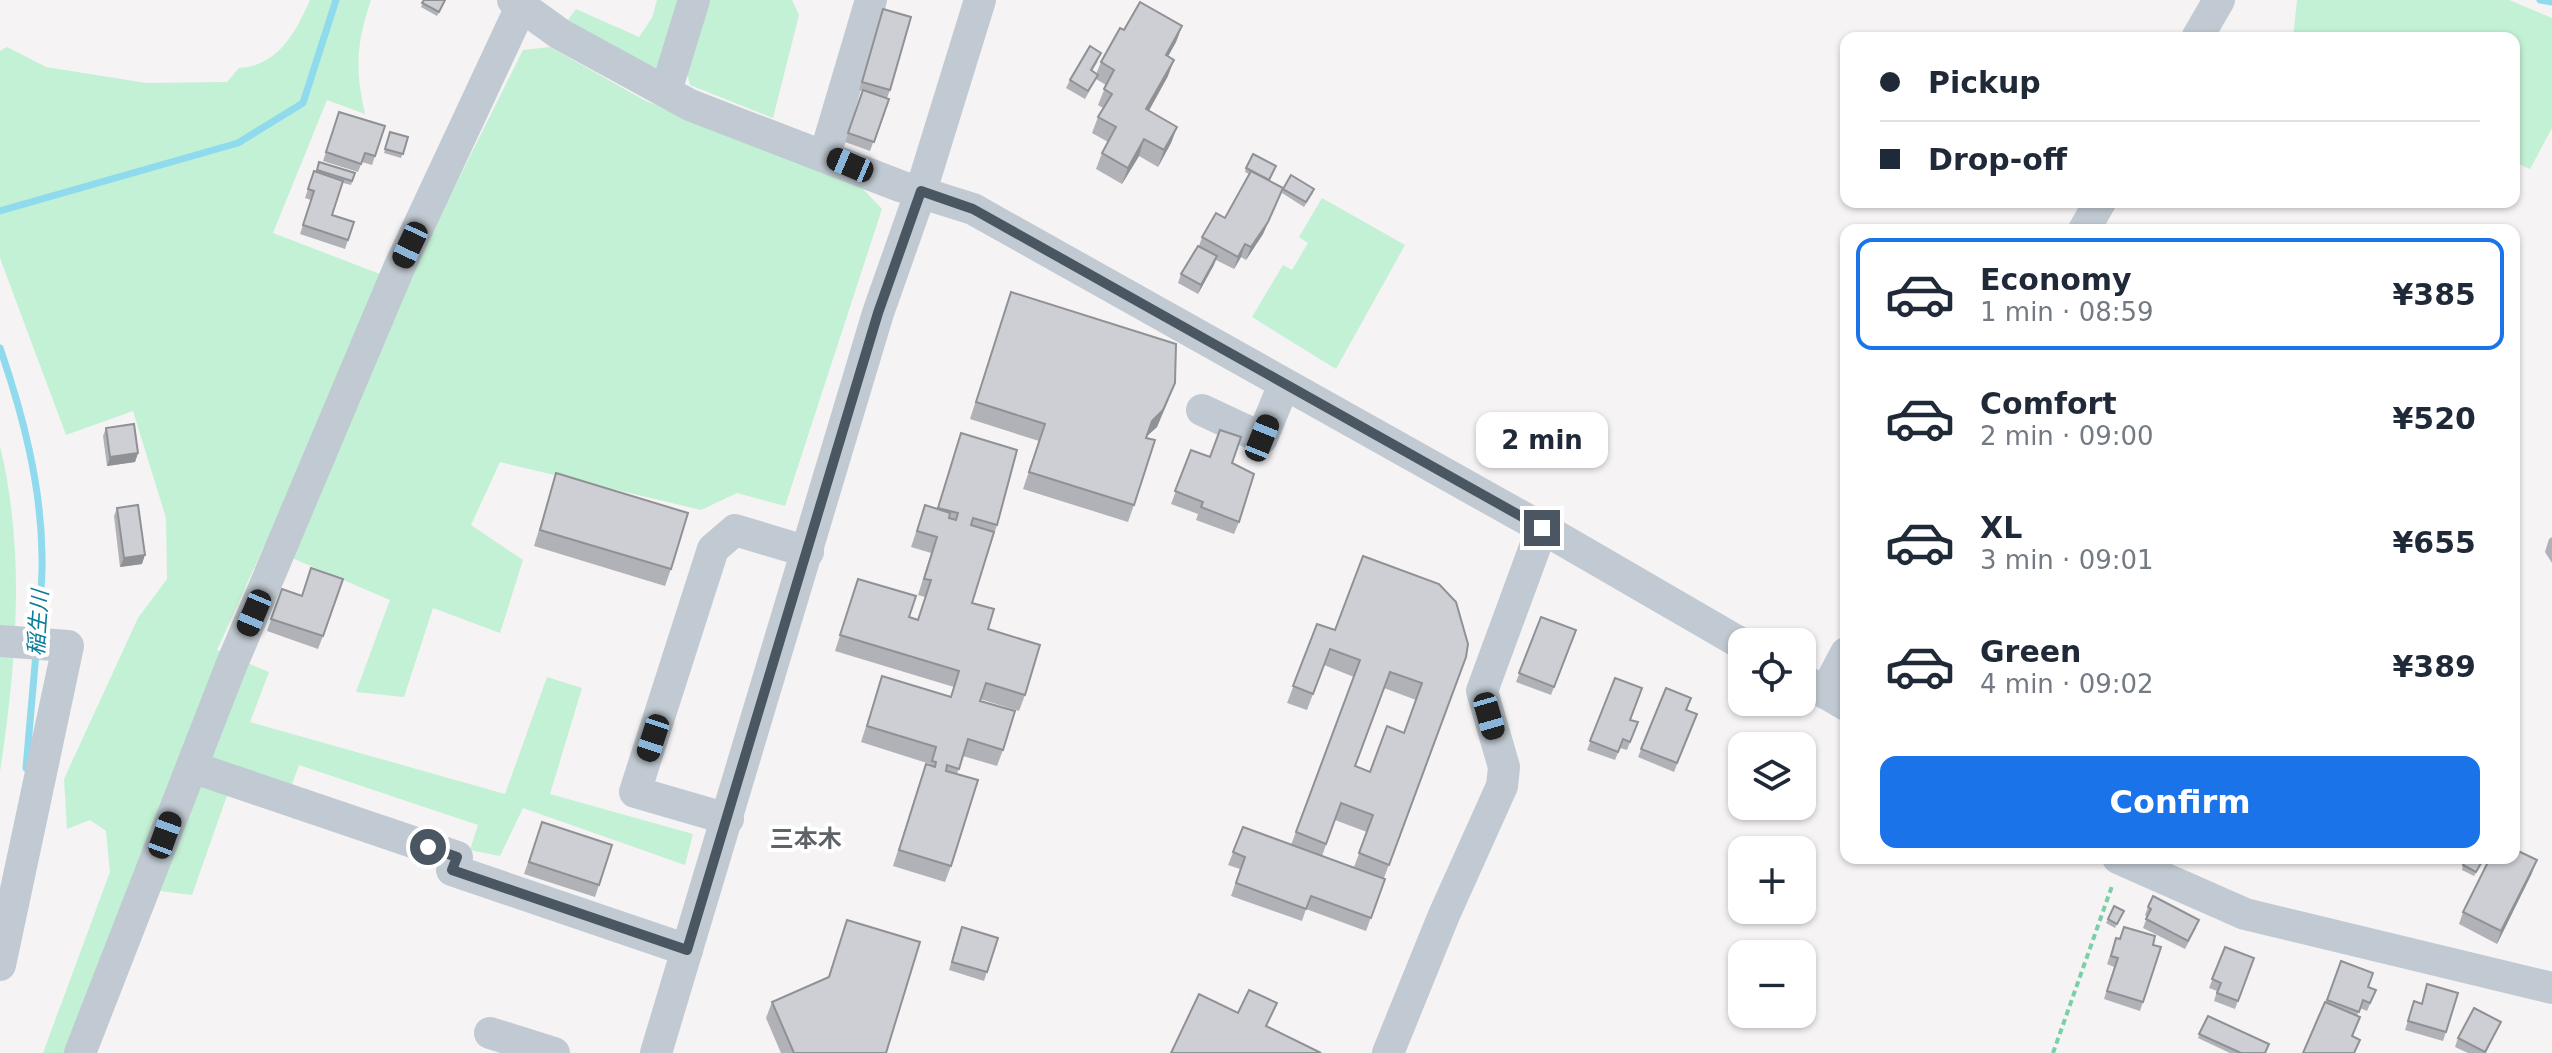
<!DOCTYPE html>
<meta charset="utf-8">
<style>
:root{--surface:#fff;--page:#f2f2f3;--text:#1f2937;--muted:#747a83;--line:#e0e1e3;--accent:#1a73e8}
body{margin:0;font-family:"DejaVu Sans","Noto Sans JP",sans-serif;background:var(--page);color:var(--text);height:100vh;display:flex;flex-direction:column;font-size:30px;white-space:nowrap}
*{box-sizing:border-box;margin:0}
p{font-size:26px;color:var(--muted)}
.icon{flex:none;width:44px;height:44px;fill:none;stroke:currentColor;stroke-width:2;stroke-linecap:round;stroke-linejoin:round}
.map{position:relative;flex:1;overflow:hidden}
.side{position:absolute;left:1840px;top:224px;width:680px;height:640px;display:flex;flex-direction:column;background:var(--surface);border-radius:16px;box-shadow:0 2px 6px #0004}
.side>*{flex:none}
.guide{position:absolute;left:1840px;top:32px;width:680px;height:176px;border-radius:16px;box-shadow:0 2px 6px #0004;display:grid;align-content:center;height:176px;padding:0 40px;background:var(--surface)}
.fabs{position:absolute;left:1728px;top:628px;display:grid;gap:16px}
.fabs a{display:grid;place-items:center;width:88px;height:88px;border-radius:16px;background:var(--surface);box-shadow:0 2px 6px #0004;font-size:40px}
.end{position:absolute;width:36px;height:36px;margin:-18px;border:10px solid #4a5661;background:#fff;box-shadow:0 0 0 4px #fff}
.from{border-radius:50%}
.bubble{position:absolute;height:56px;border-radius:16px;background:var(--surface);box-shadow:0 2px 6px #0004;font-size:26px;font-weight:800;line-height:56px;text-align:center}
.car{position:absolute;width:24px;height:48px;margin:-24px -12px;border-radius:10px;box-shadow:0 0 6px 2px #0007;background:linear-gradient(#222 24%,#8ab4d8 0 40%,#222 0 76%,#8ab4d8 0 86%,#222 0)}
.guide b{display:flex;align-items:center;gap:28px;height:76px;font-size:30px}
.guide b+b{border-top:2px solid var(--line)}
.guide i{width:20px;height:20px;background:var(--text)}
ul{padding:14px 0 0;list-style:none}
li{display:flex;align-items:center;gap:24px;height:112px;margin:0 16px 12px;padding:0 24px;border:4px solid transparent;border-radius:16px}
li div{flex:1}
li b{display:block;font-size:30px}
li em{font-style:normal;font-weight:800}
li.selected{border-color:var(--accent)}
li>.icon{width:72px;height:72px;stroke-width:1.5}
.cta{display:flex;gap:16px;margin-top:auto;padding:16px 40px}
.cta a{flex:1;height:92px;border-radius:16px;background:var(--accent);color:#fff;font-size:32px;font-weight:800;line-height:92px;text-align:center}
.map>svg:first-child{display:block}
</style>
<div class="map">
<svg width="2552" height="1053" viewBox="0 0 2552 1053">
<rect width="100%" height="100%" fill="#f5f3f3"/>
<g fill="#c3f1d5">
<path d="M310 0H371C356 45 355 69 365 114L327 100 273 233 406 284 523 50 550 47 644 100 862 188 882 209 785 506 737 493 701 510 500 462 471 525 523 560 500 633 433 608 404 697 356 692 390 600 264 546 217 650 269 672 250 722 505 794 547 677 582 688 550 794 693 834 685 865 523 808 500 856 470 850 478 825 299 765 291 787 237 767 192 895 128 887 67 1053H43L110 872 106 831 90 820 67 829 64 779 138 618 167 579 166 518 133 411 66 435 0 258V51L7 47 46 67 146 83 227 82 239 68C278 66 296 32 310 0Z"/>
<path d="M657 0H681L660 68 642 67 568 20 576 9 639 37 652 18Z"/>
<path d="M708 0H792L799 15 773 118 690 85 686 68Z"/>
<path d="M2297 0H2509L2552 18V128L2530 169 2514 162V38H2293Z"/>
<path d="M1322 198 1405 245 1336 369 1252 317 1283 265 1292 270 1308 243 1299 237Z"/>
<path d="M0 446C26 553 16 665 0 772Z"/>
</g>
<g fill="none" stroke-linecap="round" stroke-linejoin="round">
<g stroke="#90daee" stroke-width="7">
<path d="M2540 0 2552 2"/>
<path d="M0 211 238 143 303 103 336 0"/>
<path d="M0 348C23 415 41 484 42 555 43 582 39 610 37 637"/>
<path d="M26 768 36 653"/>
</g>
<path stroke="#7ad0a6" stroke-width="4" stroke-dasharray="6 4" stroke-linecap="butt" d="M2053 1053 2112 886"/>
<g stroke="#c1cad2" stroke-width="32">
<path d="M513 0 560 34 690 105 900 186 973 209 1542 528 1742 644"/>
<path d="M2197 38 2219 0"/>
<path d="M666 91 694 0"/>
<path d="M825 155 871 0"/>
<path d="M2084 230 2100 202"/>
<path d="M1202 410 1262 438 1284 384"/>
<path d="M0 641 68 646 0 965"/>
<path d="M1802 679 1846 705"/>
<path d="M1825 693 1846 653"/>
<path d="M192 767 457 857 452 870 687 950"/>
<path d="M728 819 635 792 713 549 735 530 808 552"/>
<path d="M2118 858 2245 914 2552 988"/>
<path d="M490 1033 554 1053"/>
<path d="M80 1053 231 666 399 268 521 7"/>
<path d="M656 1053 878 313 921 191 980 0"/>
<path d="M1388 1053 1444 915 1502 786 1504 767 1482 691 1542 528"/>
</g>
</g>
<g fill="#b0b2b7" fill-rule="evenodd">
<path d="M424 0H446L437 16 421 7Z"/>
<path d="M883 9 890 90 887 98 889 99 870 151 845 142 862 91 859 90Z"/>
<path d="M1182 26 1176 42 1168 56V76L1149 111 1177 127 1171 143 1158 167 1139 156 1122 184 1096 169 1102 153 1108 142 1092 133 1098 117 1103 108 1098 105 1106 85 1096 79 1085 99 1066 88 1070 80 1098 61 1092 71 1096 74 1101 62 1124 30Z"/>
<path d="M339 112 385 126 372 165 362 162 358 172 323 161Z"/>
<path d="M390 132 408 137 401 158 384 153Z"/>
<path d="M319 162 355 173 351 185 343 183 332 215 354 222 345 249 300 234 311 200 305 198 314 171 316 172Z"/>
<path d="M1246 168 1283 188 1278 200 1263 234 1246 260 1241 257 1234 269 1216 260 1198 294 1178 283 1181 274 1199 246 1202 237 1225 218 1249 174 1245 172Z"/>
<path d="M1283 189 1313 193 1304 207 1282 193Z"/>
<path d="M1011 292 1169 399 1157 427 1147 436 1134 505 1128 522 1023 489 1039 441 970 419Z"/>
<path d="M106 428 138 453 135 462 107 466 103 436Z"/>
<path d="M961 433 997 525 972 603 1025 695 1019 711 980 699V701L1003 750 997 766 963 756 957 774 951 866 945 882 893 866 920 781 926 764 929 765 930 764 861 742 882 676 951 697 954 687 835 651 858 579 909 617 918 619 925 597 918 595 931 553 911 547 925 505 937 509Z"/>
<path d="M1191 450 1232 463 1239 522 1234 534 1196 520 1198 514 1171 504Z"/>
<path d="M556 474 671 569 665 586 534 546Z"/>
<path d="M117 508 142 564 120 567 114 516Z"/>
<path d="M2552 537V563L2545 552 2549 539Z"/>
<path d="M282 589 323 636 318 649 267 631Z"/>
<path d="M1541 617 1576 630 1551 695 1516 682Z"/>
<path d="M1317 624 1335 630 1466 657 1384 878 1385 879 1366 931 1306 909 1302 921 1231 896 1240 869 1228 865 1243 827 1291 845 1354 677 1324 665 1307 710 1287 703ZM1384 688 1416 700 1404 733 1370 772 1355 766ZM1335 820 1367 832 1354 867 1322 856Z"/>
<path d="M1615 678 1630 720 1638 722 1627 750 1620 748 1615 760 1587 750Z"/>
<path d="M1666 688 1686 710 1697 714 1674 772 1638 757Z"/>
<path d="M542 822 599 885 595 897 524 874Z"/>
<path d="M2485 858 2474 876 2462 870 2463 865Z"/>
<path d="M2532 873 2497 944 2459 924 2463 912Z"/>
<path d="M2148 907 2196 928 2185 949 2143 928 2147 917 2145 915Z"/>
<path d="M2124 911 2115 928 2106 923 2108 919Z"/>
<path d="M847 920 886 1053H781L766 1018 772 1002 828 978Z"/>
<path d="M959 935 998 938 984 981 949 970Z"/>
<path d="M2116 938 2161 947 2140 1011 2104 999 2114 967 2107 964Z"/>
<path d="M2225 947 2254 958 2235 1009 2214 1001 2217 991 2209 988Z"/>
<path d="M2341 961 2368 987 2376 990 2367 1011 2360 1008 2357 1016 2353 1037 2355 1053 2326 1002Z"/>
<path d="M2414 1001 2446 1032 2443 1041 2405 1030Z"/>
<path d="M2208 1016 2266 1053H2230L2198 1038Z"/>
<path d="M2497 1030 2486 1053H2468L2455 1047 2458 1038Z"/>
</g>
<g fill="#909195">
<path d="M1182 26 1176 42 1160 71 1166 55Z"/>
<path d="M1174 60 1168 76 1140 126 1146 109Z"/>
<path d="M1177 127 1171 143 1158 167 1164 150Z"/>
<path d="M1144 139 1139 156 1122 184 1128 168Z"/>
<path d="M1283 188 1263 234 1246 260 1251 247Z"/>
<path d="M1245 244 1241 257 1234 269 1238 257Z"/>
<path d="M1217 256 1214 265 1198 294 1201 285Z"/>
<path d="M1175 383 1157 427 1146 437 1152 421Z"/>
<path d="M138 453 135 462 107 466 110 457Z"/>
<path d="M145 555 142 564 120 567 124 558Z"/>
<path d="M2537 860 2532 873 2497 944 2501 931Z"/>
</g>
<g fill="#cdcfd5" stroke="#909195" stroke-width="2" fill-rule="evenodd">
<path d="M424 0H445L439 12 422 3Z"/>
<path d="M1140 2 1182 26 1166 55 1174 60 1146 109 1177 127 1164 150 1144 139 1128 168 1102 153 1116 127 1098 117 1112 94 1104 89 1114 70 1101 62 1120 28 1124 30Z"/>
<path d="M883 9 911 17 890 90 862 82Z"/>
<path d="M1090 46 1101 53 1091 70 1098 75 1088 91 1070 80Z"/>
<path d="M863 90 889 99 874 142 848 133Z"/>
<path d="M339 112 385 126 375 156 365 153 361 164 326 152Z"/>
<path d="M390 132 408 137 403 154 385 149Z"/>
<path d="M1253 154 1276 166 1269 180 1246 168Z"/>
<path d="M319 162 355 173 352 181 317 170Z"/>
<path d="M314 171 343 181 332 215 354 222 348 240 303 225 314 191 308 189Z"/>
<path d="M1251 171 1283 188 1268 222 1251 247 1245 244 1238 257 1202 237 1216 213 1225 218Z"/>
<path d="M1291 175 1314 189 1306 202 1283 189Z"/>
<path d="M1198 246 1217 256 1201 285 1181 274Z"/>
<path d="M1011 292 1176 344 1175 383 1163 410 1152 421 1146 438 1155 440 1134 505 1029 472 1045 424 976 402Z"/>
<path d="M134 424 138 453 110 457 106 428Z"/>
<path d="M1220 430 1241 437 1232 463 1254 474 1239 522 1201 507 1203 502 1175 491 1191 450 1210 457Z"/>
<path d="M961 433 1017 450 997 525 973 518 971 525 994 532 972 603 994 609 988 629 1040 645 1025 695 986 683 980 701 1015 711 1003 750 968 739 959 769 947 765 946 771 978 780 951 866 899 850 926 764 935 767 936 762 932 761 936 747 867 726 882 676 951 697 959 671 840 635 858 579 916 596 909 617 918 620 931 580 924 579 937 537 917 531 925 505 950 513 949 518 956 520 958 513 938 508Z"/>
<path d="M556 473 688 513 671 569 540 530Z"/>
<path d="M138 505 145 555 124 558 117 508Z"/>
<path d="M1363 556 1439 584 1456 602 1468 644 1466 657 1389 865 1359 853 1373 815 1341 803 1326 844 1296 832 1360 660 1330 649 1313 694 1293 686 1317 624 1335 630ZM1390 672 1422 683 1404 733 1387 726 1370 772 1355 766Z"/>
<path d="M311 568 343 579 323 636 271 619 282 589 302 596Z"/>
<path d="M1541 617 1576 630 1554 687 1519 673Z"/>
<path d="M1615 678 1642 688 1630 720 1638 722 1630 742 1623 739 1618 752 1590 741Z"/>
<path d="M1666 688 1691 698 1686 710 1697 714 1677 763 1641 749Z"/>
<path d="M542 822 612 845 599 885 529 862Z"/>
<path d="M1243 827 1385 879 1371 918 1311 896 1306 909 1236 883 1245 857 1233 852Z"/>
<path d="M2514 849 2537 860 2501 931 2463 912 2490 858H2514Z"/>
<path d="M2467 858H2484L2476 872 2463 865Z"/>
<path d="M2153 896 2199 920 2188 941 2146 919 2151 909 2148 907Z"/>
<path d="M2114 906 2124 911 2117 924 2108 919Z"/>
<path d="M847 920 920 942 886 1053H794L772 1002 829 977Z"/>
<path d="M962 927 998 938 987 972 952 962Z"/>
<path d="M2124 927 2155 936 2153 945 2161 947 2143 1002 2107 991 2118 958 2111 956 2116 938 2120 939Z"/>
<path d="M2225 947 2254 958 2238 1001 2217 993 2221 983 2212 979Z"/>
<path d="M2341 961 2373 973 2368 987 2376 990 2370 1003 2363 1000 2359 1012 2327 1000Z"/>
<path d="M2427 984 2458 993 2446 1032 2408 1021 2414 1001 2422 1004Z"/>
<path d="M1249 990 1277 1003 1266 1026 1321 1053H1171L1199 994 1238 1013Z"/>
<path d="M2325 1002 2360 1017 2352 1036 2360 1040 2354 1053H2303Z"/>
<path d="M2474 1008 2501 1022 2485 1052 2458 1038Z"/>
<path d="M2208 1016 2269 1044 2265 1053H2241L2199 1034Z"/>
</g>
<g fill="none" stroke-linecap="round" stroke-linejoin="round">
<path stroke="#4a5661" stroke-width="10" d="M428 847 457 857 452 870 687 950 878 313 921 191 973 209 1542 528"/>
</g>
<g text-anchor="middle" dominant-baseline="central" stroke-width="8" stroke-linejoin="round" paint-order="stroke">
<g font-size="22" font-style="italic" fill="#0c7c9b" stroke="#fff">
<text transform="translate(38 623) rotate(-86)">稲生川</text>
</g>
<g font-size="24" font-weight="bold" fill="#5f6368" stroke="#fff">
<text x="806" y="839">三本木</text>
</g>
</g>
</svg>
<div class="fabs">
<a><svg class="icon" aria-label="locate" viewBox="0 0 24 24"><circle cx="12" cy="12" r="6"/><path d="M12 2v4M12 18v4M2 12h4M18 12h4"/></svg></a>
<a><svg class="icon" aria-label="layers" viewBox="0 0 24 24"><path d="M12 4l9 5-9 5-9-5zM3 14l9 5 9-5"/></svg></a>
<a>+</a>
<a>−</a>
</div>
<i class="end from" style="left:428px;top:847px"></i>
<i class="end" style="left:1542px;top:528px"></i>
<div class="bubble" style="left:1476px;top:412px;width:132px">2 min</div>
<i class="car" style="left:850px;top:165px;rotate:293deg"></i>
<i class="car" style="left:410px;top:245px;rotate:205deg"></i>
<i class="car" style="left:1262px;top:438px;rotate:22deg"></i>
<i class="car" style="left:254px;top:613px;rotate:203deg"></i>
<i class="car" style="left:1489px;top:716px;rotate:164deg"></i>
<i class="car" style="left:653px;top:738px;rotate:198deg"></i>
<i class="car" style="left:165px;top:835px;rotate:20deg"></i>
<div class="guide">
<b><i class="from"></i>Pickup</b>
<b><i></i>Drop-off</b>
</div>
<section class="side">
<ul>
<li class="selected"><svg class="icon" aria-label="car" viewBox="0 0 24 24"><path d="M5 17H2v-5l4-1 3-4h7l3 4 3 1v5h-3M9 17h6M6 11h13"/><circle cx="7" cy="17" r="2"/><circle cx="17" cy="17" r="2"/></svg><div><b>Economy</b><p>1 min · 08:59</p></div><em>¥385</em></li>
<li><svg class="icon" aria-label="car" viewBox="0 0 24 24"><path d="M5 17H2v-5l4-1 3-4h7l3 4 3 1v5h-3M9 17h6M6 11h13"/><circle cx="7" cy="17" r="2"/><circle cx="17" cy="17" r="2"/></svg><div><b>Comfort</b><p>2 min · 09:00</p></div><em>¥520</em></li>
<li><svg class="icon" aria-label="car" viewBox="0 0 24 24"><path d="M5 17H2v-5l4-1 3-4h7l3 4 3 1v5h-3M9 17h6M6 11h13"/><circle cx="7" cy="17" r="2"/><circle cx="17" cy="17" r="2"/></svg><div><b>XL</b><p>3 min · 09:01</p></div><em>¥655</em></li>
<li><svg class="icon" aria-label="car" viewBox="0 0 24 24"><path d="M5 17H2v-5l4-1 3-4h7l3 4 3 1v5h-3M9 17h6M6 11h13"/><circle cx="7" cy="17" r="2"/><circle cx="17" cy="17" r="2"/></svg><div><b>Green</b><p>4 min · 09:02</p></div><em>¥389</em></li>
</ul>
<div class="cta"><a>Confirm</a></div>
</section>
</div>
